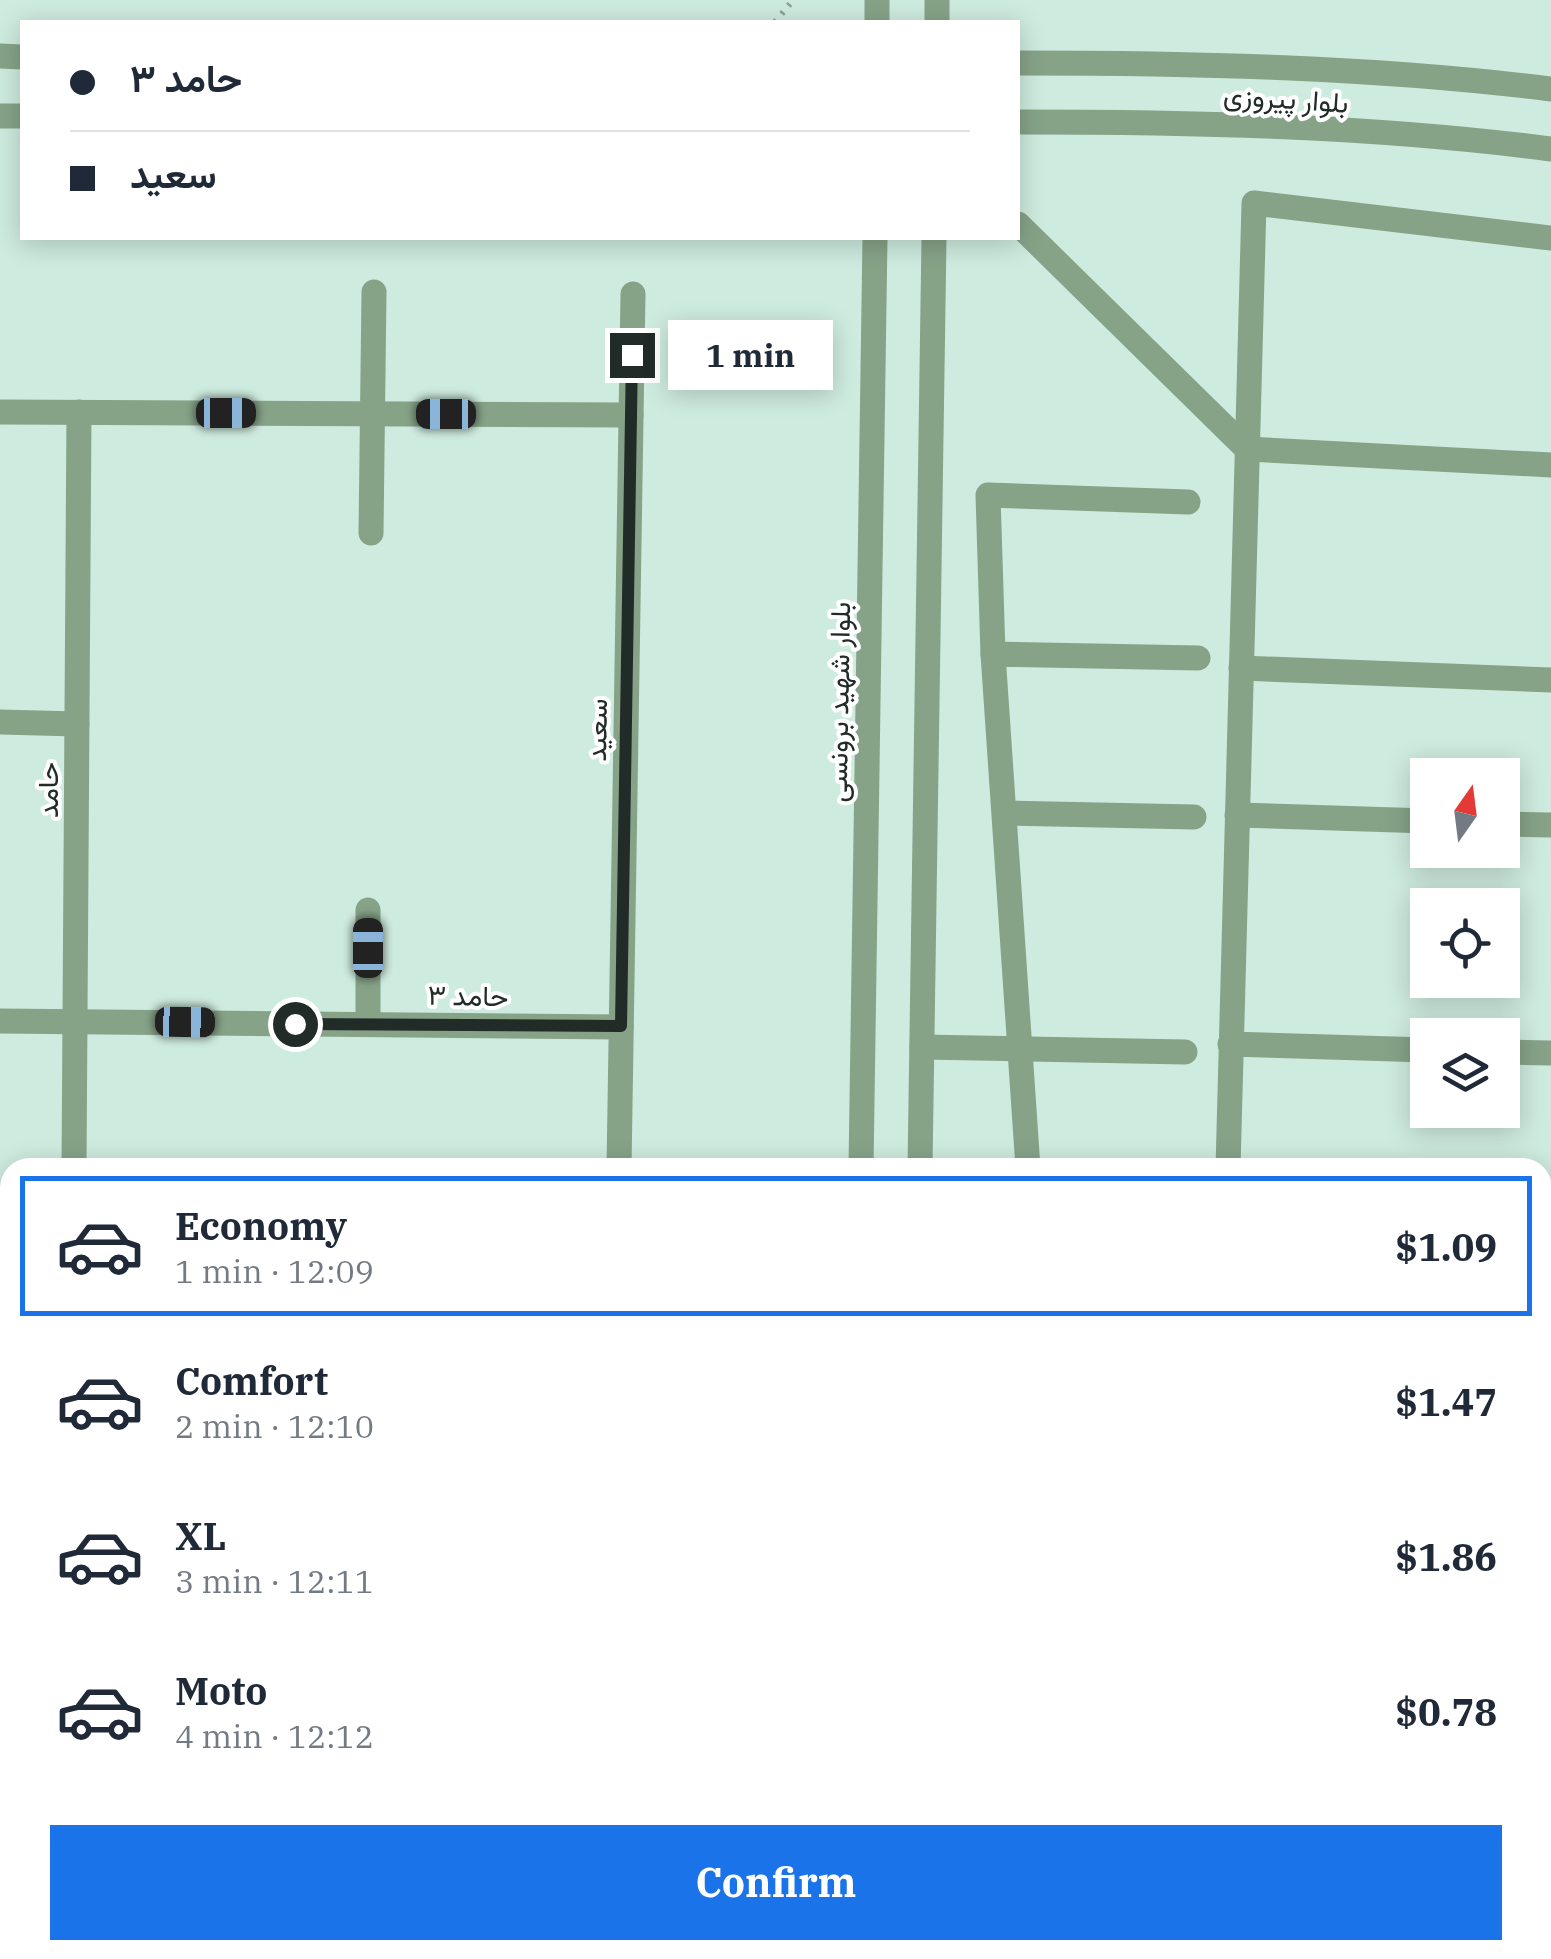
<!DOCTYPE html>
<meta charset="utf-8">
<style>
:root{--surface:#fff;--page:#f6f6f7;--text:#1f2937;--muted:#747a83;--line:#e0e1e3;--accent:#1a73e8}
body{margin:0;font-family:"IBM Plex Serif",Vazirmatn,serif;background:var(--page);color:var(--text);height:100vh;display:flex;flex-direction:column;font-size:38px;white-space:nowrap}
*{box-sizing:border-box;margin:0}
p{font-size:32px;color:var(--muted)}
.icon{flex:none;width:55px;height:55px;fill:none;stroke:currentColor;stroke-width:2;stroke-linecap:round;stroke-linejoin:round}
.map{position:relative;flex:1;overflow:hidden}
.details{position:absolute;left:0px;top:1158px;width:1552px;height:802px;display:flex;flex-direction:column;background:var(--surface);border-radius:30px 30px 0 0;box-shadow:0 5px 25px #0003}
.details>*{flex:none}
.guide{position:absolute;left:20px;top:20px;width:1000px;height:220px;border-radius:0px;box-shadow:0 5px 25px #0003;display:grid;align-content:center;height:220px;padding:0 50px;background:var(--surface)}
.needle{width:65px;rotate:14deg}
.tools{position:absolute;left:1410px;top:758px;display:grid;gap:20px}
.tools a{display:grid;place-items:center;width:110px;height:110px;border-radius:0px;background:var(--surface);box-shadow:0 5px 25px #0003;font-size:50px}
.end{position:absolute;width:45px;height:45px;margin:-22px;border:12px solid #212c28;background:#fff;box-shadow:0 0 0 5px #fff}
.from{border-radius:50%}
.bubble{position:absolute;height:70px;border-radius:0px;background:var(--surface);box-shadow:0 5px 25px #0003;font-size:32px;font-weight:800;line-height:70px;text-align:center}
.car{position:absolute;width:30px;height:60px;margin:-30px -15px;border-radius:12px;box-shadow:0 0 8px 2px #0007;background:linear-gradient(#222 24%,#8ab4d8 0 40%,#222 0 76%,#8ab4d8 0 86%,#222 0)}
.guide b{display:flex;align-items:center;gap:35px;height:95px;font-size:38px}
.guide b+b{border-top:2px solid var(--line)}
.guide i{width:25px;height:25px;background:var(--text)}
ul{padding:18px 0 0;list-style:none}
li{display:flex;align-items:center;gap:30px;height:140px;margin:0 20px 15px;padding:0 30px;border:5px solid transparent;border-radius:0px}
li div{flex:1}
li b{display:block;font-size:38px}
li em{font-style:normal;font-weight:800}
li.current{border-color:var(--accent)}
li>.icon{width:90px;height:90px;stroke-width:1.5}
.action{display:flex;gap:20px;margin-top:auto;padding:20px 50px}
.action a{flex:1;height:115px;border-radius:0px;background:var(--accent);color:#fff;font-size:40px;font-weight:800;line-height:115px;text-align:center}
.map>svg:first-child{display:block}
</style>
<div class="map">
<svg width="1551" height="1959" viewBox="0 0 1551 1959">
<rect width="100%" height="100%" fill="#ceebdf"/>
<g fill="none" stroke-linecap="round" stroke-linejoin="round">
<g stroke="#8ca299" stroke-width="6" stroke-dasharray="2.5 8" stroke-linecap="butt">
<path d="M775 22 793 0"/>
<path d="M1323 1950 1324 1959"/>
</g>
<g stroke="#86a388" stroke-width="25">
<path d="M1018 224 1247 449 1551 465"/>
<path d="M0 412 631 415"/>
<path d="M371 533 374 292"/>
<path d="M993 654 988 495 1188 502"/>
<path d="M1241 668 1551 680"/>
<path d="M0 722 77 724"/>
<path d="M1006 813 1194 817"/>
<path d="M1237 815 1428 821"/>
<path d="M1502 824 1551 825"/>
<path d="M0 1021 621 1027"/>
<path d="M368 1024V910"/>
<path d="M1230 1044 1428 1050"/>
<path d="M922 1047 1185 1052"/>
<path d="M1502 1052 1551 1053"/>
<path d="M74 1168 79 412"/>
<path d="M619 1168 633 294"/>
<path d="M1028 1168 993 654 1198 658"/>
<path d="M1228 1168 1254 203 1551 238"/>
<path d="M0 1232H10"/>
<path d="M1542 1250H1551"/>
<path d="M0 1464H10"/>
<path d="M0 1725 10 1726"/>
<path d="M1542 1729H1551"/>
<path d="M0 1875H10"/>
<path d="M112 1959V1950"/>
<path d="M479 1959V1950"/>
</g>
<g stroke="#86a388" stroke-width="25">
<path d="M877 22V0"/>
<path d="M937 22V0"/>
<path d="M0 56 22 57"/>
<path d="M1018 63C1195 63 1374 67 1551 89"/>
<path d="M0 116H22"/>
<path d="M1018 122C1195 122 1374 126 1551 149"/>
<path d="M861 1168 875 238"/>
<path d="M920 1168 934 238"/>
<path d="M852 1959V1950"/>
<path d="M911 1959V1950"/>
</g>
</g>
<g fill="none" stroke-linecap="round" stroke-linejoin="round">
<path stroke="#212c28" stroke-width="12" d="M295 1024 621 1026 632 355"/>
</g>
<g text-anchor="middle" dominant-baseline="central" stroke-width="8" stroke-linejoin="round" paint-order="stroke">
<g font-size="28" fill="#212c28" stroke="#fff">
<text transform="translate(1286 98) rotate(4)">بلوار پیروزی</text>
<text transform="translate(838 702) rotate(-89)">بلوار شهید برونسی</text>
<text transform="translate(596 730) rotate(-89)">سعید</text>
<text transform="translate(47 790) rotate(-90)">حامد</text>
<text transform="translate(468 995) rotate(1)">حامد ۳</text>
</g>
</g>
</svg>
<div class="tools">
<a><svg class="needle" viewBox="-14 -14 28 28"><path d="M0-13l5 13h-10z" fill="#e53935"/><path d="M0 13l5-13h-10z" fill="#747a83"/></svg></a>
<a><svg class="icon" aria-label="locate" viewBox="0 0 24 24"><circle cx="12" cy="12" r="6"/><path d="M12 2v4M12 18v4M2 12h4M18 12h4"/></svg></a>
<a><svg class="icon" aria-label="layers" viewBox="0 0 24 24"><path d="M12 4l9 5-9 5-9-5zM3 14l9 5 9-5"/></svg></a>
</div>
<i class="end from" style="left:295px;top:1024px"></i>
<i class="end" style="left:632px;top:355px"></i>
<div class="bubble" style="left:668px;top:320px;width:165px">1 min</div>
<i class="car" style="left:226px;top:413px;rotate:90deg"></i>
<i class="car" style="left:446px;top:414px;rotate:270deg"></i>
<i class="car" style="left:368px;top:948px;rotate:0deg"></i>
<i class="car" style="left:185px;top:1022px;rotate:91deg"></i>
<div class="guide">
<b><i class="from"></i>حامد ۳</b>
<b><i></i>سعید</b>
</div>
<section class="details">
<ul>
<li class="current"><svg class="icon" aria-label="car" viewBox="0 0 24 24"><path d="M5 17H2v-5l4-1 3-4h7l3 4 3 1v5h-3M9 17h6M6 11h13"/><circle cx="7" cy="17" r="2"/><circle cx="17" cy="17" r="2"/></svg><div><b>Economy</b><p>1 min · 12:09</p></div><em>$1.09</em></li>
<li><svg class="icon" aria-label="car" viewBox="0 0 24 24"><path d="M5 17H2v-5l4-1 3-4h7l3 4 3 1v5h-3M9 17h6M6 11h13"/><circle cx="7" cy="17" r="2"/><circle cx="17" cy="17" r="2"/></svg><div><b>Comfort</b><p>2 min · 12:10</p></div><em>$1.47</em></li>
<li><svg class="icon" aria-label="car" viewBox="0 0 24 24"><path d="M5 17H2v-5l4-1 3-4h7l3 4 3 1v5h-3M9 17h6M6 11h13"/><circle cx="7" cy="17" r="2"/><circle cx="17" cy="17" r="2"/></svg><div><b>XL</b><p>3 min · 12:11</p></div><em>$1.86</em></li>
<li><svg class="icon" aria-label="car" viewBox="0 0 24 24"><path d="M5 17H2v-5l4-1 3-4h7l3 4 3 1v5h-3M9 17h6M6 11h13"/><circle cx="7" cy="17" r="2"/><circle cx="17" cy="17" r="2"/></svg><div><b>Moto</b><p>4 min · 12:12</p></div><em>$0.78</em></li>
</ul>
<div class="action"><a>Confirm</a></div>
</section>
</div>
